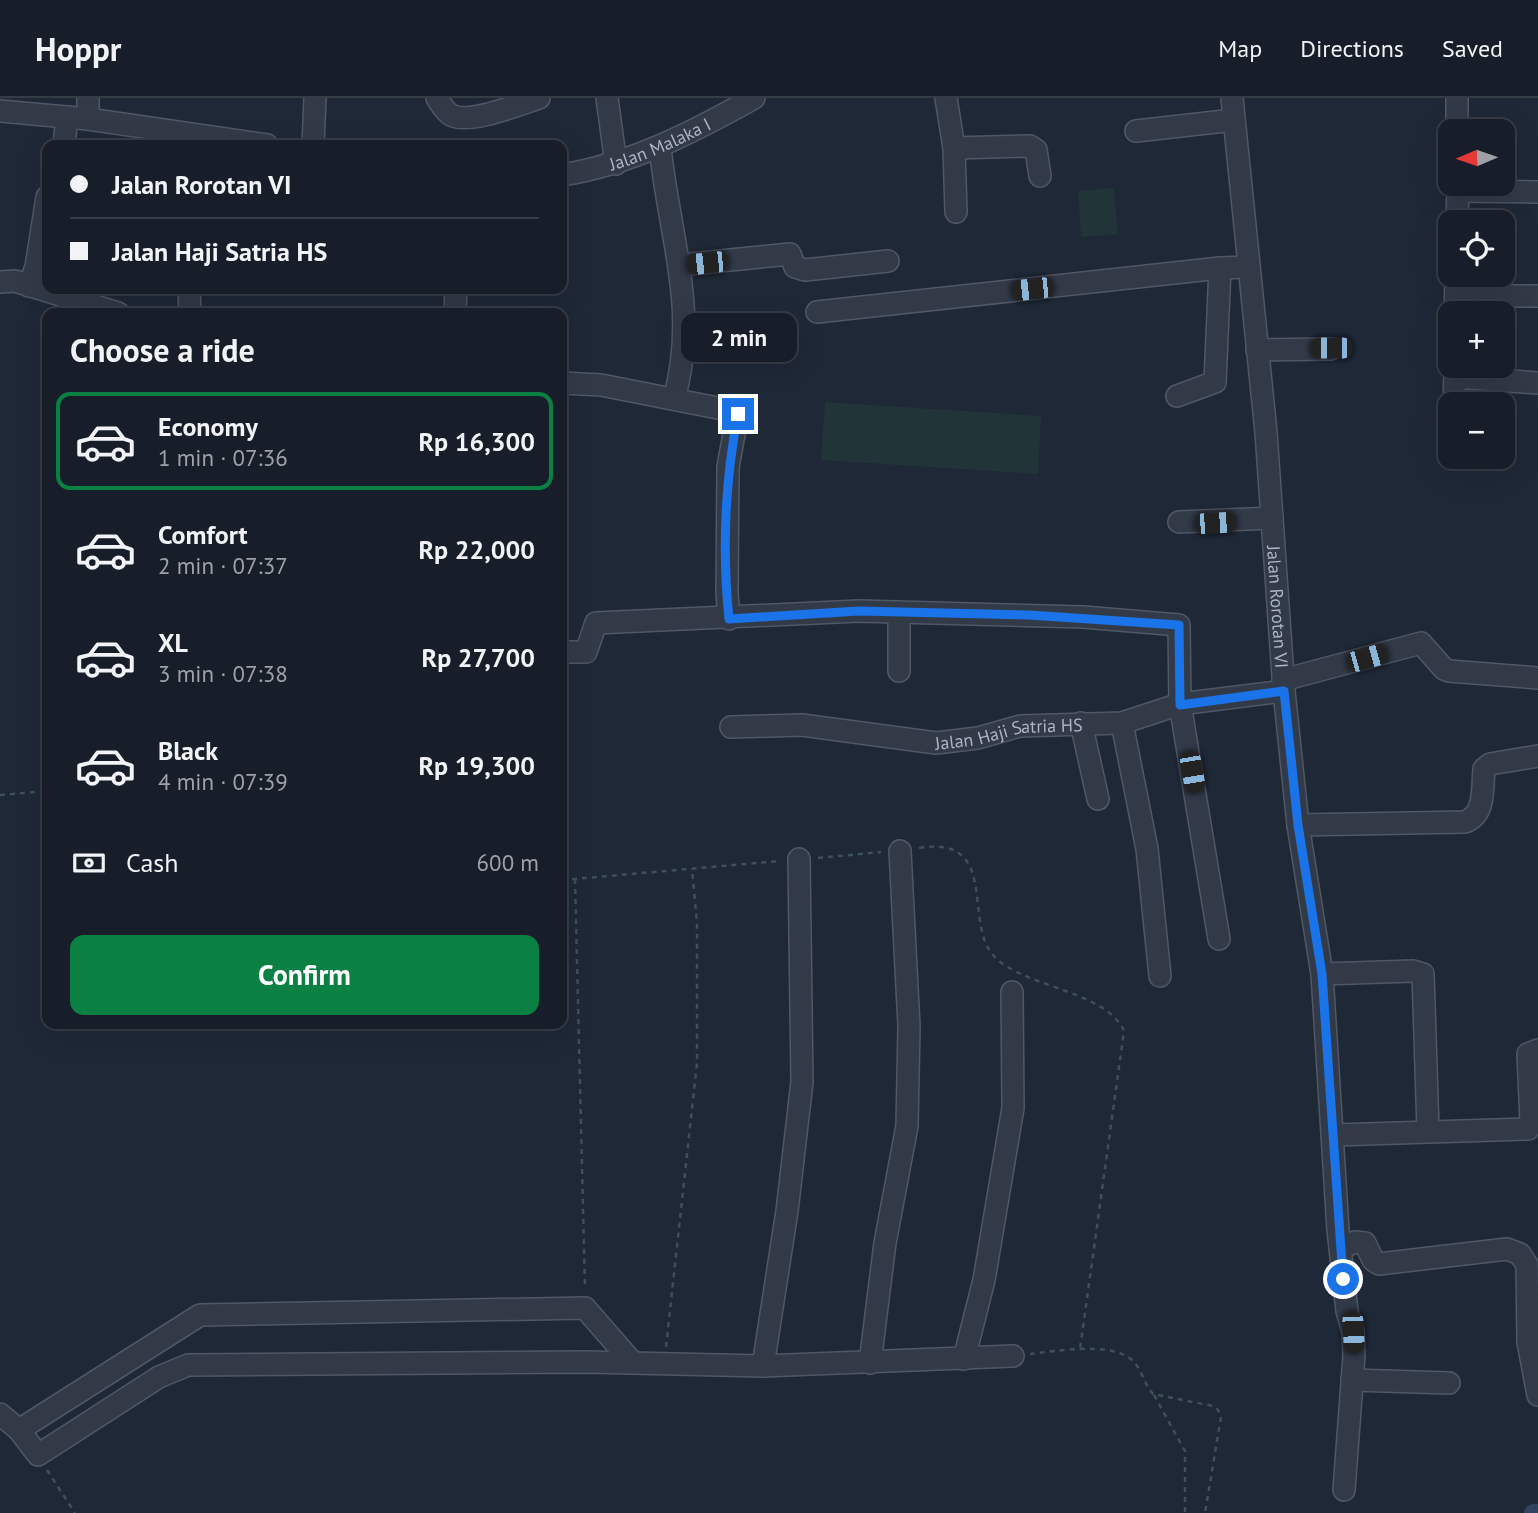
<!DOCTYPE html>
<meta charset="utf-8">
<style>
:root{--surface:#171e29;--page:#202731;--text:#f1f3f6;--muted:#9ea2a8;--line:#363c46;--accent:#0b8043}
body{margin:0;font-family:"PT Sans",sans-serif;background:var(--page);color:var(--text);height:100vh;display:flex;flex-direction:column;font-size:26px;white-space:nowrap}
*{box-sizing:border-box;margin:0}
p{font-size:23px;color:var(--muted)}
.icon{flex:none;width:38px;height:38px;fill:none;stroke:currentColor;stroke-width:2;stroke-linecap:round;stroke-linejoin:round}
.map{position:relative;flex:1;overflow:hidden}
.drawer{position:absolute;left:42px;top:210px;width:525px;height:721px;display:flex;flex-direction:column;background:var(--surface);border-radius:14px;box-shadow:0 7px 28px #0002,0 0 0 2px var(--line)}
.drawer>*{flex:none}
.top-card{position:absolute;left:42px;top:42px;width:525px;height:154px;border-radius:14px;box-shadow:0 7px 28px #0002,0 0 0 2px var(--line);display:grid;align-content:center;height:154px;padding:0 28px;background:var(--surface)}
.needle{width:46px;rotate:268deg}
.tools{position:absolute;left:1438px;top:21px;display:grid;gap:14px}
.tools a{display:grid;place-items:center;width:77px;height:77px;border-radius:14px;background:var(--surface);box-shadow:0 7px 28px #0002,0 0 0 2px var(--line);font-size:35px}
.end{position:absolute;width:32px;height:32px;margin:-16px;border:9px solid #1a73e8;background:#fff;box-shadow:0 0 0 4px #fff}
.from{border-radius:50%}
.bubble{position:absolute;height:49px;border-radius:14px;background:var(--surface);box-shadow:0 7px 28px #0002,0 0 0 2px var(--line);font-size:23px;font-weight:600;line-height:49px;text-align:center}
.car{position:absolute;width:21px;height:42px;margin:-21px -10px;border-radius:9px;box-shadow:0 0 5px 2px #0007;background:linear-gradient(#222 24%,#8ab4d8 0 40%,#222 0 76%,#8ab4d8 0 86%,#222 0)}
.top-card b{display:flex;align-items:center;gap:24px;height:66px;font-size:26px}
.top-card b+b{border-top:2px solid var(--line)}
.top-card i{width:18px;height:18px;background:var(--text)}
ul{padding:0;list-style:none}
li{display:flex;align-items:center;gap:21px;height:98px;margin:0 14px 10px;padding:0 14px;border:4px solid transparent;border-radius:14px}
li div{flex:1}
li b{display:block;font-size:26px}
li em{font-style:normal;font-weight:600}
li.on{border-color:var(--accent)}
li>.icon{width:63px;height:63px;stroke-width:1.5}
h2{padding:0 28px;font-size:32px;line-height:84px}
.pay{display:flex;align-items:center;gap:18px;height:77px;padding:0 28px;font-size:26px}
.pay p{margin-inline-start:auto}
.button{display:flex;gap:14px;margin-top:auto;padding:14px 28px}
.button a{flex:1;height:80px;border-radius:14px;background:var(--accent);color:#fff;font-size:28px;font-weight:600;line-height:80px;text-align:center}
header{display:flex;align-items:center;gap:42px;box-sizing:border-box;height:98px;padding:0 35px;background:var(--surface);border-bottom:2px solid var(--line)}
header strong{font-size:33px}
nav{display:flex;gap:38px;margin-inline-start:auto;font-size:24px}
.map>svg:first-child{display:block}
</style>
<header>
<strong>Hoppr</strong>
<nav><a>Map</a><a>Directions</a><a>Saved</a></nav>
</header>
<div class="map">
<svg width="1538" height="1415" viewBox="0 0 1538 1415">
<rect width="100%" height="100%" fill="#1f2837"/>
<g fill="#213438">
<path d="M1114 90 1118 136 1081 139 1078 93Z"/>
<path d="M825 304 1041 318 1038 376 821 362Z"/>
</g>
<g fill="none" stroke-linecap="round" stroke-linejoin="round">
<path stroke="#32425f" stroke-width="18" d="M1533 1415H1538"/>
<defs>
<g id="minor">
<path d="M88 0V21"/>
<path d="M437 0C441 6 445 14 451 17 469 27 520 6 539 0"/>
<path d="M607 0 616 66"/>
<path d="M946 0 954 50 956 114"/>
<path id="s1" d="M1232 0 1266 334 1284 593 1298 727 1322 876 1338 1132 1347 1213 1353 1234 1354 1258 1344 1392"/>
<path d="M0 13 88 21 267 47"/>
<path d="M1136 33 1234 22"/>
<path d="M1457 33V0"/>
<path d="M64 47 67 19"/>
<path d="M313 47 315 0"/>
<path d="M660 49C669 138 699 211 674 301"/>
<path d="M954 50 1030 48 1036 52 1040 78"/>
<path id="s2" d="M562 77C632 66 693 34 754 0"/>
<path d="M1458 93 1538 94"/>
<path d="M1457 124 1458 86"/>
<path d="M680 167 790 156 795 169 805 172 888 163"/>
<path d="M0 184 15 183 118 215"/>
<path d="M29 188 36 169 47 99"/>
<path d="M189 191 190 215"/>
<path d="M1456 198H1538"/>
<path d="M817 214 1220 170 1248 169"/>
<path d="M455 215 456 191"/>
<path d="M1455 215 1456 177"/>
<path d="M1257 252 1331 251"/>
<path d="M1455 279 1538 285"/>
<path d="M562 285 601 287 738 314 728 369 727 495 729 521"/>
<path d="M1177 298 1215 284 1220 170"/>
<path d="M1454 306 1455 268"/>
<path d="M1179 424 1272 420"/>
<path d="M899 514V573"/>
<path d="M562 554H586L596 525 859 513 1083 519 1179 527 1180 606 1219 841"/>
<path d="M1283 582 1421 545 1444 571 1449 573 1538 580"/>
<path d="M1081 625 1098 701"/>
<path d="M1122 625 1147 751 1160 878"/>
<path id="s3" d="M731 629 802 627 936 645 978 640 1020 628 1122 625 1180 606 1284 593"/>
<path d="M1298 727 1465 724C1486 716 1482 690 1484 671L1490 666 1538 658"/>
<path d="M1322 876 1413 873 1423 876 1428 1032"/>
<path d="M1334 1037 1528 1031 1531 1024 1528 956 1538 952"/>
<path d="M1340 1150 1355 1144 1365 1145 1373 1162 1379 1166 1507 1151 1520 1156 1527 1167 1528 1244 1538 1297"/>
<path d="M964 1261 984 1182 1013 1010 1012 894"/>
<path d="M870 1265 885 1145 907 1028 909 928 900 753"/>
<path d="M763 1268 787 1113 802 984 799 761"/>
<path d="M1352 1282 1449 1285"/>
<path d="M0 1316 19 1332 38 1357 159 1279 188 1267 587 1264 763 1268 1013 1258"/>
<path d="M19 1332 200 1217 585 1210 632 1264"/>
</g>
</defs>
<use href="#minor" stroke="#505766" stroke-width="24"/>
<g stroke="#3e5156" stroke-width="2.5" stroke-dasharray="5 5" stroke-linecap="butt">
<path d="M0 697 47 693"/>
<path d="M919 750C1000 737 963 823 993 857 1020 889 1106 892 1124 933L1080 1251"/>
<path d="M818 760 881 754"/>
<path d="M575 781 585 1190"/>
<path d="M562 782 780 763"/>
<path d="M666 1249 697 965V825L692 771"/>
<path d="M1030 1256C1055 1253 1114 1243 1133 1263 1142 1272 1144 1286 1153 1296L1213 1308 1218 1312 1221 1319 1205 1415"/>
<path d="M1154 1297 1185 1353V1415"/>
<path d="M47 1372 75 1415"/>
</g>
<use href="#minor" stroke="#323a48" stroke-width="21"/>
</g>
<g fill="none" stroke-linecap="round" stroke-linejoin="round">
<path stroke="#1a73e8" stroke-width="9" d="M738 316C725 383 722 453 729 521L859 513 1029 517 1179 527 1180 607 1284 593 1298 727 1322 876 1343 1181"/>
</g>
<g text-anchor="middle" dominant-baseline="central" stroke-width="6" stroke-linejoin="round" paint-order="stroke">
<g font-size="18" fill="#acb4c5" stroke="#181f2c">
<text stroke="none"><textPath href="#s2" startOffset="103">Jalan Malaka I</textPath></text>
<text stroke="none"><textPath href="#s1" startOffset="511">Jalan Rorotan VI</textPath></text>
<text stroke="none"><textPath href="#s3" startOffset="280">Jalan Haji Satria HS</textPath></text>
</g>
</g>
</svg>
<div class="tools">
<a><svg class="needle" viewBox="-14 -14 28 28"><path d="M0-13l5 13h-10z" fill="#e53935"/><path d="M0 13l5-13h-10z" fill="#9ea2a8"/></svg></a>
<a><svg class="icon" aria-label="locate" viewBox="0 0 24 24"><circle cx="12" cy="12" r="6"/><path d="M12 2v4M12 18v4M2 12h4M18 12h4"/></svg></a>
<a>+</a>
<a>−</a>
</div>
<i class="end from" style="left:1343px;top:1181px"></i>
<i class="end" style="left:738px;top:316px"></i>
<div class="bubble" style="left:681px;top:215px;width:116px">2 min</div>
<i class="car" style="left:707px;top:165px;rotate:264deg"></i>
<i class="car" style="left:1032px;top:191px;rotate:264deg"></i>
<i class="car" style="left:1331px;top:250px;rotate:270deg"></i>
<i class="car" style="left:1215px;top:425px;rotate:87deg"></i>
<i class="car" style="left:1367px;top:560px;rotate:74deg"></i>
<i class="car" style="left:1192px;top:674px;rotate:170deg"></i>
<i class="car" style="left:1353px;top:1234px;rotate:177deg"></i>
<div class="top-card">
<b><i class="from"></i>Jalan Rorotan VI</b>
<b><i></i>Jalan Haji Satria HS</b>
</div>
<section class="drawer">
<h2>Choose a ride</h2>
<ul>
<li class="on"><svg class="icon" aria-label="car" viewBox="0 0 24 24"><path d="M5 17H2v-5l4-1 3-4h7l3 4 3 1v5h-3M9 17h6M6 11h13"/><circle cx="7" cy="17" r="2"/><circle cx="17" cy="17" r="2"/></svg><div><b>Economy</b><p>1 min · 07:36</p></div><em>Rp 16,300</em></li>
<li><svg class="icon" aria-label="car" viewBox="0 0 24 24"><path d="M5 17H2v-5l4-1 3-4h7l3 4 3 1v5h-3M9 17h6M6 11h13"/><circle cx="7" cy="17" r="2"/><circle cx="17" cy="17" r="2"/></svg><div><b>Comfort</b><p>2 min · 07:37</p></div><em>Rp 22,000</em></li>
<li><svg class="icon" aria-label="car" viewBox="0 0 24 24"><path d="M5 17H2v-5l4-1 3-4h7l3 4 3 1v5h-3M9 17h6M6 11h13"/><circle cx="7" cy="17" r="2"/><circle cx="17" cy="17" r="2"/></svg><div><b>XL</b><p>3 min · 07:38</p></div><em>Rp 27,700</em></li>
<li><svg class="icon" aria-label="car" viewBox="0 0 24 24"><path d="M5 17H2v-5l4-1 3-4h7l3 4 3 1v5h-3M9 17h6M6 11h13"/><circle cx="7" cy="17" r="2"/><circle cx="17" cy="17" r="2"/></svg><div><b>Black</b><p>4 min · 07:39</p></div><em>Rp 19,300</em></li>
</ul>
<div class="pay"><svg class="icon" aria-label="cash" viewBox="0 0 24 24"><path d="M3 7h18v10H3z"/><circle cx="12" cy="12" r="2"/></svg>Cash<p>600 m</p></div>
<div class="button"><a>Confirm</a></div>
</section>
</div>
